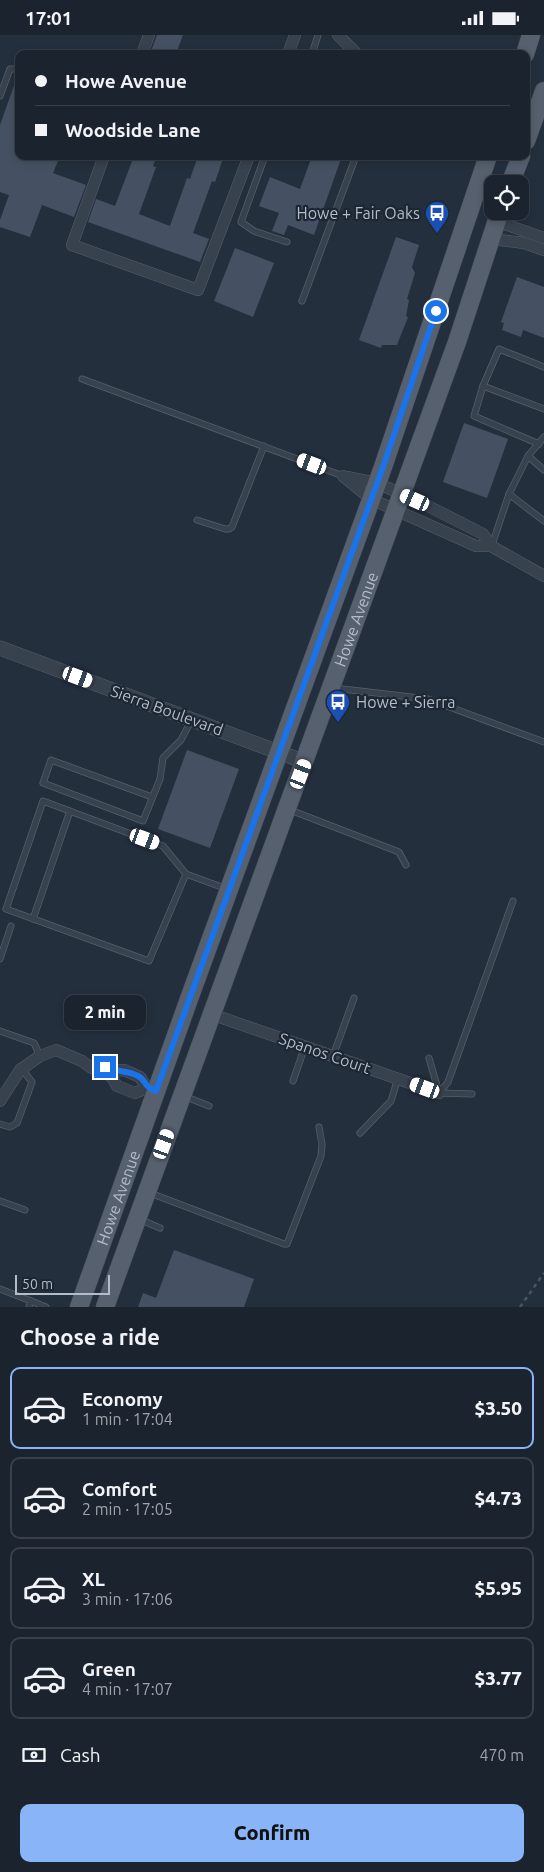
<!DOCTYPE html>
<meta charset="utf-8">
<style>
:root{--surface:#1b232e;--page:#242b36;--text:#f1f3f6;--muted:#a0a4aa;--line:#39404a;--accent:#8ab4f8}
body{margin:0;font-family:Ubuntu,sans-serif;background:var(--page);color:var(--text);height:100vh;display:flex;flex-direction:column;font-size:19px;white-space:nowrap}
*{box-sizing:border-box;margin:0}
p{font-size:16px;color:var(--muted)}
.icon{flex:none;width:28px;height:28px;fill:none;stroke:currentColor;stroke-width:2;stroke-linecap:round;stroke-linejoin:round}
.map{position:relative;height:1272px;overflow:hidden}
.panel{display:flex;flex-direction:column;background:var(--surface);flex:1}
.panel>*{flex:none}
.guide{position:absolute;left:15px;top:15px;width:515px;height:110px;border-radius:10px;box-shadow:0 2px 8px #0003,0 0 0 1px var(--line);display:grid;align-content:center;height:110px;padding:0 20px;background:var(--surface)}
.fabs{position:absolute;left:484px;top:140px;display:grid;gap:10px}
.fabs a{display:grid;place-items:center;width:45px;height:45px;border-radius:10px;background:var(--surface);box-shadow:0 2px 8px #0003,0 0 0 1px var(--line);font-size:25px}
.scale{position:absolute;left:15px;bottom:12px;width:95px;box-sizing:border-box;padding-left:5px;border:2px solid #b4bcc9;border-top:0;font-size:14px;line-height:18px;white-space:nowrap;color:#b4bcc9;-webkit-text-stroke:4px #1d2633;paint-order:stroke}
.end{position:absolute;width:22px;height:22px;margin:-11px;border:6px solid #1a73e8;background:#fff;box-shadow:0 0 0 2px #fff}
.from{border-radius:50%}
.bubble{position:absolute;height:35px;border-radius:10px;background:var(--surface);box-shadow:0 2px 8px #0003,0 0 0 1px var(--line);font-size:16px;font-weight:800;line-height:35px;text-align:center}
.car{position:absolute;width:15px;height:30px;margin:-15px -8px;border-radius:6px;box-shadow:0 0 4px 1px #0007;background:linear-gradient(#fff 24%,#345 0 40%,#fff 0 76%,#345 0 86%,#fff 0)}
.guide b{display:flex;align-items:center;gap:18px;height:48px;font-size:19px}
.guide b+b{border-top:1px solid var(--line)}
.guide i{width:12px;height:12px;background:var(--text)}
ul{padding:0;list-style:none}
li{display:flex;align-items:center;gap:15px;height:82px;margin:0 10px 8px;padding:0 10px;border:2px solid var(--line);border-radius:10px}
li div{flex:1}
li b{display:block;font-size:19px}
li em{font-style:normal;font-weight:800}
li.on{border-color:var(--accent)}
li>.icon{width:45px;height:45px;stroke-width:1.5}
h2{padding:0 20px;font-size:22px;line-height:60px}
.pay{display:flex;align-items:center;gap:12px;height:55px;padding:0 20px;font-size:19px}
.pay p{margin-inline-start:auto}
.action{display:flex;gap:10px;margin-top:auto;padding:10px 20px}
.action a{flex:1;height:58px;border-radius:10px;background:var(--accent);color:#111;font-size:20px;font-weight:800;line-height:58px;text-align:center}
.status{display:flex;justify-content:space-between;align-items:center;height:35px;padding:0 25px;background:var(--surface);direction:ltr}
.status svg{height:14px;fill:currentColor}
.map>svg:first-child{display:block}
</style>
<div class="status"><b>17:01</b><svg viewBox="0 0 49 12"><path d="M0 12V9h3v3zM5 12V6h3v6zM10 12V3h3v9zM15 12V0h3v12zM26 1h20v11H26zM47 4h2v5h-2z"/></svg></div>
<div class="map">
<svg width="544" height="1272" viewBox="0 0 544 1272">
<rect width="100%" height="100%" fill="#242f3e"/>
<g fill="#455162">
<path d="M157 0H183L176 19H150Z"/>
<path d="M17 42 19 121H60L53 138 86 150 74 182 42 170 30 202 0 192V185L9 160 0 157V90Z"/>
<path d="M134 121H157L153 131 156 132 139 179 170 191 187 143 190 144 198 121H224L215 147 212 146 193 198 209 204 200 227 88 187 96 164 115 171Z"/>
<path d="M312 121H342L314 200 288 190 284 200 272 196 279 178 259 171 270 142 300 154Z"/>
<path d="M396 202 419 210 412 232 415 238 407 264 409 265 406 281 408 282 397 310H382L381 313 359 305Z"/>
<path d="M235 213 274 228 253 282 214 266Z"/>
<path d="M517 242 544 252V303L523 295 521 302 502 295 504 288 501 287Z"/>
<path d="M464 388 508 404 487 463 443 447Z"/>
<path d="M187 715 239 734 210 813 158 794Z"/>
<path d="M174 1215 254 1244 244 1272H138L143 1258 156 1263Z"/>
</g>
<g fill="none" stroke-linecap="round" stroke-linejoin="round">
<defs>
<g id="service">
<path d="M312 19 318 0"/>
<path d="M0 61 10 34H19"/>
<path d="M265 121 241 187 254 196 287 207"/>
<path d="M302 266 356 121"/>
<path d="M82 344 343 441"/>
<path d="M483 351 544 374"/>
<path d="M539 409 474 381 483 351 499 314 544 332"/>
<path d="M528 421 544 435"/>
<path d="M509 459 544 486"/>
<path d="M197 485 225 494H229L232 492 264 411"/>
<path d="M492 510 509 459 528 421 544 402"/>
<path d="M334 653 428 664 544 707"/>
<path d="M152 762 51 725 43 748 143 786 160 744 163 723 181 705 192 684"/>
<path d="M290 775 399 817 406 830"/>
<path d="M186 839 163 811 43 766 6 874 149 926 186 839 227 854"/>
<path d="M33 884 70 776"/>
<path d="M0 924 11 891"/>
<path d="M0 996 34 1008 40 1021"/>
<path d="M333 1021 354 963"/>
<path d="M429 1023 439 1058"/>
<path d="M293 1046 305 1011"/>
<path d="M439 1058 448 1047 513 866"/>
<path d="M439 1058 472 1059"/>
<path d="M184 1061 209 1071"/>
<path d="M0 1089 10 1092 17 1088 32 1047 21 1033"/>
<path d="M360 1098 391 1066 398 1043"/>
<path d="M150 1158 284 1209H287L321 1121 322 1109 319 1092"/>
<path d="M0 1166 25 1175"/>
<path d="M139 1184 160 1193"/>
<path d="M0 1254 31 1266 29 1272"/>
<path d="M31 1266 46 1272"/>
</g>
<g id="minor">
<path d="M338 0 357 19"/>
<path d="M142 19 149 0"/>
<path d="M288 19 295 0"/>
<path d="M104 121 72 210 198 255 249 121"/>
<path d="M496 186 544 203"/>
<path d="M491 204 524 208 544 215"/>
<path d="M343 441 371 464 476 511H491L544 541"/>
<path d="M347 442 377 448 428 471 483 499 491 511"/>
<path d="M211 979 439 1058"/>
<path d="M103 1031 114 1036 124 1035 140 1042 147 1053 152 1055"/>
<path d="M0 1066 20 1035 40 1021 56 1015 82 1026 90 1032 111 1041 117 1051 135 1058 147 1053"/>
</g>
<path id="tertiary" d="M0 613 305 727"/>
<g id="primary">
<path d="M525 19 531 0"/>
<path d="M526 106 544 56"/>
<path d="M510 149 521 121"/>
<path id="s1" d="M79 1272 189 964 383 432 488 121"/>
<path id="s2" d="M105 1272 457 307 500 176"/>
</g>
</defs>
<use href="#service" stroke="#565f6c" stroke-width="7"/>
<use href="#minor" stroke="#565f6c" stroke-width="12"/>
<use href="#tertiary" stroke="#565f6c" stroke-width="15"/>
<use href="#primary" stroke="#414a57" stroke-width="19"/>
<path stroke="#44595c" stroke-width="2.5" stroke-dasharray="4 4" stroke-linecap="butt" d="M520 1272 544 1238"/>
<use href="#service" stroke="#38414e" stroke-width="5.5"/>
<use href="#minor" stroke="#38414e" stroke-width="11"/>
<use href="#tertiary" stroke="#38414e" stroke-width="14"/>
<use href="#primary" stroke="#56606e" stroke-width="18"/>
</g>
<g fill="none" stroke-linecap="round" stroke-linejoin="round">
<path stroke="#1a73e8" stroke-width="6" d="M105 1032C116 1037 127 1035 138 1041 147 1045 142 1051 156 1056L383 432 436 276"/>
</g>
<defs>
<symbol id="bus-pin" viewBox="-11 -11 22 30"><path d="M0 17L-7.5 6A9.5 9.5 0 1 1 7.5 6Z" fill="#1a4fb4" stroke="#1d2633"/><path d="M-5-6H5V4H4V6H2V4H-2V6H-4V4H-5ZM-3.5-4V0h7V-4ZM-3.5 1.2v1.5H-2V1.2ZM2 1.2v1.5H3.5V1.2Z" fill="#fff"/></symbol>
</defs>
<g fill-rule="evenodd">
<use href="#bus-pin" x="423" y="164" width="28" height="38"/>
<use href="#bus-pin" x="324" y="653" width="28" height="38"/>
</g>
<g text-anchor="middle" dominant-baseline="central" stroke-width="4.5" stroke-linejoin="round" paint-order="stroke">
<g font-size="16" fill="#b4bcc9" stroke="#1d2633" text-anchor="end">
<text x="420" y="178">Howe + Fair Oaks</text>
<text x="356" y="667" text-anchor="start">Howe + Sierra</text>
</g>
<g font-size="16" fill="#b4bcc9" stroke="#1d2633">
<text stroke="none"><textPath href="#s2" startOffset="732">Howe Avenue</textPath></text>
<text transform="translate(167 675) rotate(20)">Sierra Boulevard</text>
<text transform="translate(325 1018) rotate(19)">Spanos Court</text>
<text stroke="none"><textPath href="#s1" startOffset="116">Howe Avenue</textPath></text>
</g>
</g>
</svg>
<div class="fabs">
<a><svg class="icon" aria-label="locate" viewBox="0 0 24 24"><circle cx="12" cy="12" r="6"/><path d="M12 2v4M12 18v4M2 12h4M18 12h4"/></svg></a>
</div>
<div class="scale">50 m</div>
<i class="end from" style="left:436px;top:276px"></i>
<i class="end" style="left:105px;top:1032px"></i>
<div class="bubble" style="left:64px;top:960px;width:82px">2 min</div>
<i class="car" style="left:312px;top:429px;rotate:291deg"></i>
<i class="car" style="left:415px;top:465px;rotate:294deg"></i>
<i class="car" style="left:78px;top:642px;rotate:110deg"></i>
<i class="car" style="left:301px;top:739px;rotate:21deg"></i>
<i class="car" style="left:145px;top:804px;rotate:110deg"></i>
<i class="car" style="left:425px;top:1053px;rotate:290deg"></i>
<i class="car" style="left:164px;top:1109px;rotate:20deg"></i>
<div class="guide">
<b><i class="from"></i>Howe Avenue</b>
<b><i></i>Woodside Lane</b>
</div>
</div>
<section class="panel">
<h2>Choose a ride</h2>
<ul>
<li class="on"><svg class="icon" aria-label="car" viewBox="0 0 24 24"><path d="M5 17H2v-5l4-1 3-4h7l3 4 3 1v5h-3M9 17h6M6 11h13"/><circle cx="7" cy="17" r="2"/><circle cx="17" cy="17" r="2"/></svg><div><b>Economy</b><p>1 min · 17:04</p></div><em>$3.50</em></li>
<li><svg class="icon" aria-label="car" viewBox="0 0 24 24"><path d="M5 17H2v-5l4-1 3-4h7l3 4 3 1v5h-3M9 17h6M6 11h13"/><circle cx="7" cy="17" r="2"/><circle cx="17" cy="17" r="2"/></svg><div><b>Comfort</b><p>2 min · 17:05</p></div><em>$4.73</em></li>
<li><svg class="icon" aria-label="car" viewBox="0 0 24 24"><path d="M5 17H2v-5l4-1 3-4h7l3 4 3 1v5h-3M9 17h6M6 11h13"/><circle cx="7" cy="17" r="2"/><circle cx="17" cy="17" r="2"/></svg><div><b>XL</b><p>3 min · 17:06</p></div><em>$5.95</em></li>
<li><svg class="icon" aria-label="car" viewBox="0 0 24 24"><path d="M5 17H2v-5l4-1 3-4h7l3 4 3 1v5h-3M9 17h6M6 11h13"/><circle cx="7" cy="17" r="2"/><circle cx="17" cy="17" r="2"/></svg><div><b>Green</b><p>4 min · 17:07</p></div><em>$3.77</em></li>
</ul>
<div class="pay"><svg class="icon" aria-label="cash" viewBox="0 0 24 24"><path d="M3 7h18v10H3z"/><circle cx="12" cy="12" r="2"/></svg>Cash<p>470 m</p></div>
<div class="action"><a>Confirm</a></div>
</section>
